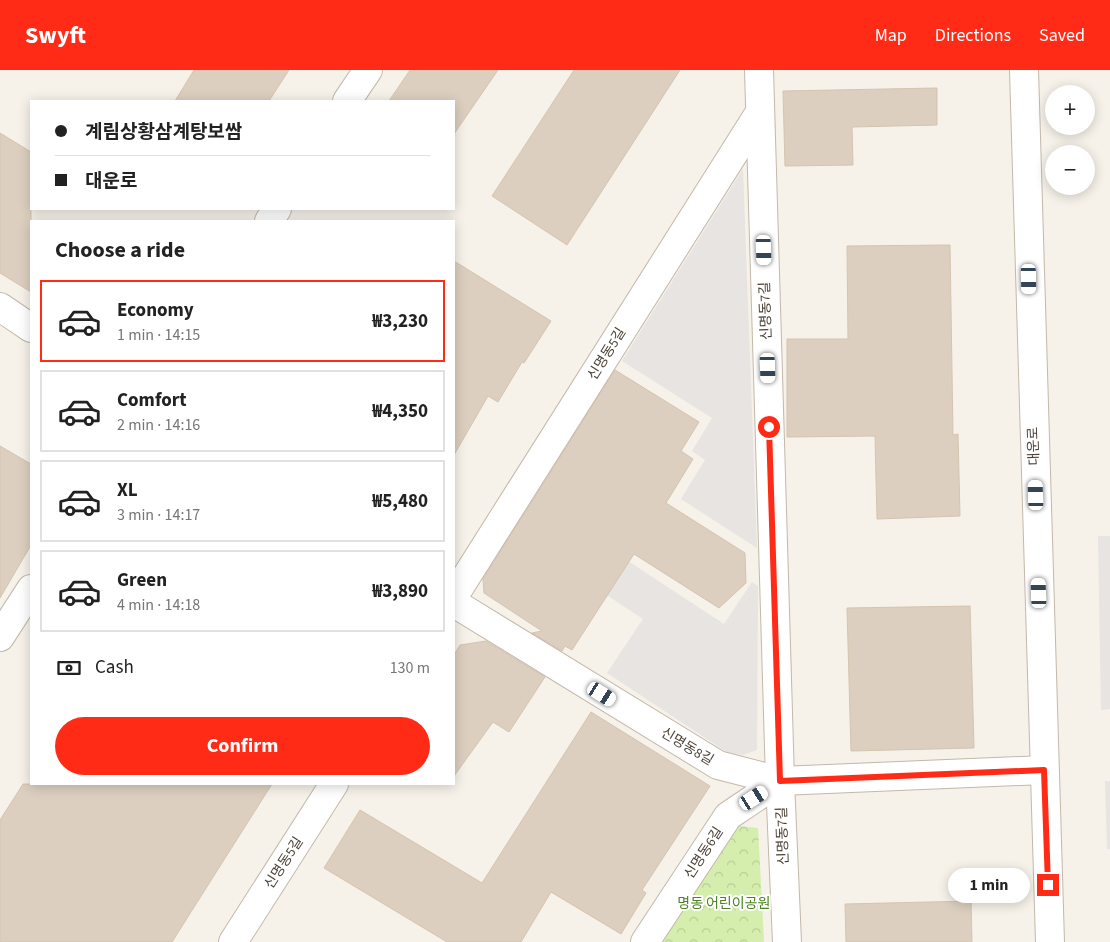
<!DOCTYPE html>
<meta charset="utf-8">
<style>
:root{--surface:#fff;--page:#f6f6f6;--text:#222;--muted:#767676;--line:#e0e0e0;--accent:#ff2b16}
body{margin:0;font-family:"Source Sans 3","Noto Sans KR",sans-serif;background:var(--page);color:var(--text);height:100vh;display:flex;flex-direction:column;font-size:19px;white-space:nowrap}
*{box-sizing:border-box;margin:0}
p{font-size:16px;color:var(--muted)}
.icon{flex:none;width:28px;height:28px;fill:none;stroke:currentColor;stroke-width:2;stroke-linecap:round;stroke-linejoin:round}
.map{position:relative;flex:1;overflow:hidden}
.details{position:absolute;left:30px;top:150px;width:425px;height:565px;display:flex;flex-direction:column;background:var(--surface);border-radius:0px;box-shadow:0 2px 12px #0003}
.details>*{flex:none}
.top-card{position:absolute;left:30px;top:30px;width:425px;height:110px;border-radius:0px;box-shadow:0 2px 12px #0003;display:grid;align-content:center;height:110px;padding:0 25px;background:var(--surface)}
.buttons{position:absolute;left:1045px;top:15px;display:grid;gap:10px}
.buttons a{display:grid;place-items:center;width:50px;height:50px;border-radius:50%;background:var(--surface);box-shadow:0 2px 12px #0003;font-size:25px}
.end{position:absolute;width:22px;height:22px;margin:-11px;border:6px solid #ff2b16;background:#fff;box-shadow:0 0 0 2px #fff}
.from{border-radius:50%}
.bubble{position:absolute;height:35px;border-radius:18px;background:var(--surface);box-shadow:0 2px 12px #0003;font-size:16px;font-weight:700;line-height:35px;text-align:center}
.car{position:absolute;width:15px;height:30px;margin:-15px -8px;border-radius:6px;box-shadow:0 0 4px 1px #0007;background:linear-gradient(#fff 24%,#345 0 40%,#fff 0 76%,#345 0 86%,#fff 0)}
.top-card b{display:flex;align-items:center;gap:18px;height:48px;font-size:19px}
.top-card b+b{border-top:1px solid var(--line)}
.top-card i{width:12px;height:12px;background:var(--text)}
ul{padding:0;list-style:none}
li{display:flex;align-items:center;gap:15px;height:82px;margin:0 10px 8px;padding:0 15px;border:2px solid var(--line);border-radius:0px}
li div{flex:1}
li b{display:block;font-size:19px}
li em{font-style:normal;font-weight:700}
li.current{border-color:var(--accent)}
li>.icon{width:45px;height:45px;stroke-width:1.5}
h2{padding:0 25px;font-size:22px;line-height:60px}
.pay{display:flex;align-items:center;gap:12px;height:55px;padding:0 25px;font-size:19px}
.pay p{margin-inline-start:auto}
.button{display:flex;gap:10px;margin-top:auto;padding:10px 25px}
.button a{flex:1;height:58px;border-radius:30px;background:var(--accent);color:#fff;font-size:20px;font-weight:700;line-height:58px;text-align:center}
header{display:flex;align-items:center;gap:30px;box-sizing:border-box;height:70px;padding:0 25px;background:var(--accent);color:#fff}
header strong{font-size:24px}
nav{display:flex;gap:28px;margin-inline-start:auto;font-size:18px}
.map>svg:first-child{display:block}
</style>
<header>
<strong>Swyft</strong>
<nav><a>Map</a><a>Directions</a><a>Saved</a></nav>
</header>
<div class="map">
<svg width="1110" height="872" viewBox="0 0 1110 872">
<defs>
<pattern id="forest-crowns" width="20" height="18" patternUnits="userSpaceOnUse" patternTransform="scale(1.25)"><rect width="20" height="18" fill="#d5eead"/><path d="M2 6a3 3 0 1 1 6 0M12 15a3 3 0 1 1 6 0" fill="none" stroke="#b8cd95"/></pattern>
</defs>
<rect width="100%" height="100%" fill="#f6f1e9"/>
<path fill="url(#forest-crowns)" d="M731 755 758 758 764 872H653Z"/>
<g fill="#e7e4e1">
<path d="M743 99 757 478 681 429 705 390 692 381 712 348 622 291Z"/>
<path d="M529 426 724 554 752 512 758 516 757 680 743 685 728 683 607 603 643 549 507 459Z"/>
<path d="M1098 466H1110V639L1101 640Z"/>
<path d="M1105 711H1110V779H1107Z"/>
</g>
<g fill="#dccfbf" stroke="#d5c4af">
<path d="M194 0H289L269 31H175Z"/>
<path d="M410 0H498L454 64V31H389Z"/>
<path d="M574 0H680L567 175 492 126Z"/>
<path d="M937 18V55L852 57 853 95 785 96 783 21Z"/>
<path d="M0 63 31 82V222L0 203Z"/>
<path d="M950 175 953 365 958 364 960 446 877 449 875 366 787 367V269H848L847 176Z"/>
<path d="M454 191 551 251 524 293 522 292 498 332 488 326 454 385Z"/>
<path d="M615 300 699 352 681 381 693 389 666 433 745 483 746 513 719 538 634 484 572 580 565 576 562 581 532 563 542 561 484 523 483 509Z"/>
<path d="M0 376 31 394V475L0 528Z"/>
<path d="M970 536 974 678 851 681 847 538Z"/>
<path d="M486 571 545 607 509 662 493 652 454 706V585L460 575Z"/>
<path d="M591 642 710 716 642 820 646 823 621 864 551 822 521 872H447L324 798 360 740 482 813Z"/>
<path d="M23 714H272L172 872H0V750Z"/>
<path d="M971 831 972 872H846L845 834Z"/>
</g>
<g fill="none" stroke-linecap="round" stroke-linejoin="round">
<defs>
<g id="minor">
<path d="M759 0 780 711 787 872"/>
<path d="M347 31 368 0"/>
<path d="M269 151 277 139"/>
<path d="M0 237 31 258"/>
<path d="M454 526 760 42"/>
<path d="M454 533 718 695 780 711 1044 700"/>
<path d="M0 567 31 519"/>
<path d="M233 872 334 714"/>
<path d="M645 872 728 746 780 711"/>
</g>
<path id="tertiary" d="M1024 0 1050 872"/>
</defs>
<use href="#minor" stroke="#c3b8aa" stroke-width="30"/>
<use href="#tertiary" stroke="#c3b8aa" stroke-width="30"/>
<use href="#minor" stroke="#fff" stroke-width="28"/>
<use href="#tertiary" stroke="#fff" stroke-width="28"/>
</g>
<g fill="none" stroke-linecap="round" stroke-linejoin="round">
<path stroke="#ff2b16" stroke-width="6" d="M769 357 780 711 1044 700 1048 815"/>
</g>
<g text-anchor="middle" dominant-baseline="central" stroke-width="4" stroke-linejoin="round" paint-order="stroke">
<g font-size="14" fill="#4b4136" stroke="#fff">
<text transform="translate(766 241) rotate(-92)">신명동7길</text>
<text transform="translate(607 284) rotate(-58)">신명동5길</text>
<text transform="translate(1034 376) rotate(-92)">대운로</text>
<text transform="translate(687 677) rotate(31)">신명동8길</text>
<text transform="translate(783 766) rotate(-92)">신명동7길</text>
<text transform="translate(704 783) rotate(-57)">신명동6길</text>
<text transform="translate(284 793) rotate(-57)">신명동5길</text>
</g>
<g font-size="14" fill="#4d8421" stroke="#fff">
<text x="724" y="834">명동 어린이공원</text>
</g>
</g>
</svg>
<div class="buttons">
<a>+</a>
<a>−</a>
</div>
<i class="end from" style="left:769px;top:357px"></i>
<i class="end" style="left:1048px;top:815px"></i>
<div class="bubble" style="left:948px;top:798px;width:82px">1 min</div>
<i class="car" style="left:764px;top:180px;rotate:178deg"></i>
<i class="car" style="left:1029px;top:209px;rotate:179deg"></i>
<i class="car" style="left:768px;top:298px;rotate:178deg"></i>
<i class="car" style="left:1036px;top:425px;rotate:358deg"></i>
<i class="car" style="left:1039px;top:523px;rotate:358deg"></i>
<i class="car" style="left:602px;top:624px;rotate:122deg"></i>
<i class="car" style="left:754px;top:728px;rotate:57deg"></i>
<div class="top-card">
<b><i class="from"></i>계림상황삼계탕보쌈</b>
<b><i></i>대운로</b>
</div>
<section class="details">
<h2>Choose a ride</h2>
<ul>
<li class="current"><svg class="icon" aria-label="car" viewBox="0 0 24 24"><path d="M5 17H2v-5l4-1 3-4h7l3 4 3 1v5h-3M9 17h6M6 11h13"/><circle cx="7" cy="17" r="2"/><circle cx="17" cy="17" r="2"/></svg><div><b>Economy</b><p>1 min · 14:15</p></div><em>₩3,230</em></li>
<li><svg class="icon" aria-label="car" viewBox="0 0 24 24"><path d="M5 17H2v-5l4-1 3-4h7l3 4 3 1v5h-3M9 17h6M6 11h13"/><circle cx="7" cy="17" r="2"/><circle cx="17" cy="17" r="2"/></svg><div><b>Comfort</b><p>2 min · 14:16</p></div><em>₩4,350</em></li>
<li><svg class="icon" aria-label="car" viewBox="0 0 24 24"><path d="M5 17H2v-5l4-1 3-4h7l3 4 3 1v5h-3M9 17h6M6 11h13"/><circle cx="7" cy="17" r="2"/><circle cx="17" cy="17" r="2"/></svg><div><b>XL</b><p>3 min · 14:17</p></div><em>₩5,480</em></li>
<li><svg class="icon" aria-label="car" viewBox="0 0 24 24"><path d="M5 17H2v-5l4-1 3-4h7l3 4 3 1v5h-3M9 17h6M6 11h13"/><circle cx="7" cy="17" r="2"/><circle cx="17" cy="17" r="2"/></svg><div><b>Green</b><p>4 min · 14:18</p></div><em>₩3,890</em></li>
</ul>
<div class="pay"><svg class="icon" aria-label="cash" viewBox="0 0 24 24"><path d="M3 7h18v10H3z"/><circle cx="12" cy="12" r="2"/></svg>Cash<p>130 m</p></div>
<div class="button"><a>Confirm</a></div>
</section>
</div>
